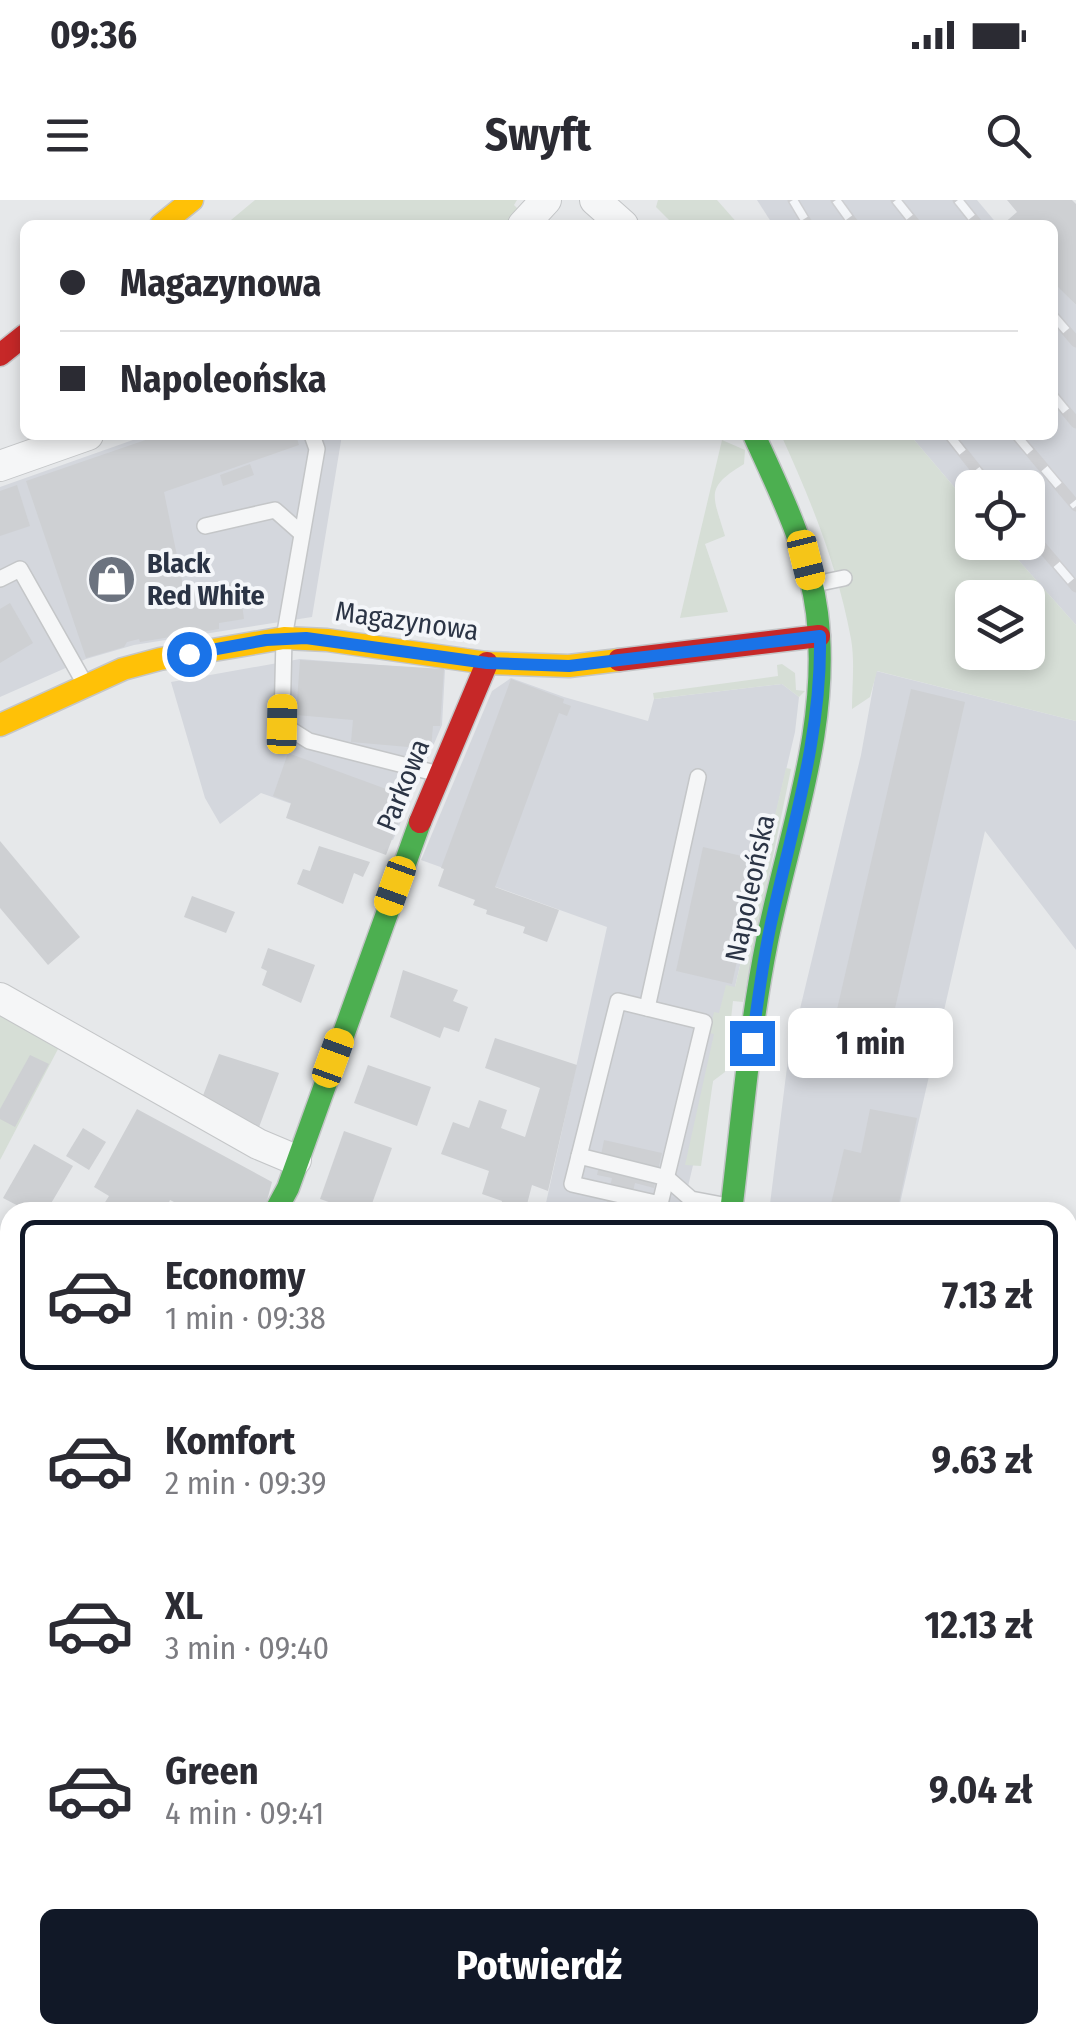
<!DOCTYPE html>
<html lang="pl">
<meta charset="utf-8">
<style>
:root{--surface:#fff;--page:#f7f7f7;--text:#2b2b33;--muted:#7c7c81;--line:#e1e1e2;--accent:#111827}
body{margin:0;font-family:"Fira Sans Condensed",sans-serif;background:var(--page);color:var(--text);height:100vh;display:flex;flex-direction:column;font-size:38px;white-space:nowrap}
*{box-sizing:border-box;margin:0}
p{font-size:32px;color:var(--muted)}
.icon{flex:none;width:55px;height:55px;fill:none;stroke:currentColor;stroke-width:2;stroke-linecap:round;stroke-linejoin:round}
.map{position:relative;flex:1;overflow:hidden}
.details{position:absolute;left:0px;top:1002px;width:1078px;height:842px;display:flex;flex-direction:column;background:var(--surface);border-radius:30px 30px 0 0;box-shadow:0 5px 15px #0003}
.details>*{flex:none}
.guide{position:absolute;left:20px;top:20px;width:1038px;height:220px;border-radius:15px;box-shadow:0 5px 15px #0003;display:grid;align-content:center;height:220px;padding:0 40px;background:var(--surface)}
.fabs{position:absolute;left:955px;top:270px;display:grid;gap:20px}
.fabs a{display:grid;place-items:center;width:90px;height:90px;border-radius:15px;background:var(--surface);box-shadow:0 5px 15px #0003;font-size:50px}
.end{position:absolute;width:45px;height:45px;margin:-22px;border:12px solid #1a73e8;background:#fff;box-shadow:0 0 0 5px #fff}
.from{border-radius:50%}
.bubble{position:absolute;height:70px;border-radius:15px;background:var(--surface);box-shadow:0 5px 15px #0003;font-size:32px;font-weight:700;line-height:70px;text-align:center}
.car{position:absolute;width:30px;height:60px;margin:-30px -15px;border-radius:12px;box-shadow:0 0 8px 2px #0007;background:linear-gradient(#f5c518 24%,#345 0 40%,#f5c518 0 76%,#345 0 86%,#f5c518 0)}
.guide b{display:flex;align-items:center;gap:35px;height:95px;font-size:38px}
.guide b+b{border-top:2px solid var(--line)}
.guide i{width:25px;height:25px;background:var(--text)}
ul{padding:18px 0 0;list-style:none}
li{display:flex;align-items:center;gap:30px;height:150px;margin:0 20px 15px;padding:0 20px;border:5px solid transparent;border-radius:15px}
li div{flex:1}
li b{display:block;font-size:38px}
li em{font-style:normal;font-weight:700}
li.active{border-color:var(--accent)}
li>.icon{width:90px;height:90px;stroke-width:1.5}
.primary-button{display:flex;gap:20px;margin-top:auto;padding:20px 40px}
.primary-button a{flex:1;height:115px;border-radius:15px;background:var(--accent);color:#fff;font-size:40px;font-weight:700;line-height:115px;text-align:center}
.status{display:flex;justify-content:space-between;align-items:center;height:70px;padding:0 50px;background:var(--surface);direction:ltr}
.status svg{height:28px;fill:currentColor}
header{display:flex;justify-content:space-between;align-items:center;height:130px;padding:0 40px;background:var(--surface);font-size:45px;font-weight:700}
.map>svg:first-child{display:block}
</style>
<div class="status"><b>09:36</b><svg viewBox="0 0 49 12"><path d="M0 12V9h3v3zM5 12V6h3v6zM10 12V3h3v9zM15 12V0h3v12zM26 1h20v11H26zM47 4h2v5h-2z"/></svg></div>
<header><svg class="icon" aria-label="menu" viewBox="0 0 24 24"><path d="M4 6h16M4 12h16M4 18h16"/></svg>Swyft<svg class="icon" aria-label="search" viewBox="0 0 24 24"><circle cx="10" cy="10" r="6"/><path d="M15 15l6 6"/></svg></header>
<div class="map">
<svg width="1076" height="1843" viewBox="0 0 1076 1843">
<rect width="100%" height="100%" fill="#e6e8ea"/>
<g fill="#d4d7dd">
<path d="M757 0H977L998 25H773Z"/>
<path d="M1053 81 1076 105V425L1003 343 1028 342V288H972V308L910 235H1052Z"/>
<path d="M147 235H342L312 417 134 445 86 459 0 497V287Z"/>
<path d="M300 459 445 470 442 525 393 640 261 593 220 624 205 598 171 482Z"/>
<path d="M876 471 1076 521V750L985 631 898 1012H769L788 859 861 555Z"/>
<path d="M511 478 564 497 648 521 654 499 782 484 799 497 795 532 682 1012H544L607 727 421 660 492 491Z"/>
</g>
<g fill="#d6ded6" fill-rule="evenodd">
<path d="M255 0H517L514 5 521 12 510 25H225Z"/>
<path d="M658 0H717L739 25H674L656 7Z"/>
<path d="M781 235H910L972 308V342L1003 343 1076 425V521L877 471 870 497 852 509C852 486 855 461 851 439 838 368 811 300 781 235ZM972 398H1028V452H972Z"/>
<path d="M722 240 745 250 744 264C704 288 713 295 725 336L705 344 728 412 680 418Z"/>
<path d="M782 464 795 473 796 490 805 491 799 497 782 484 654 499 653 493 778 476 777 465Z"/>
<path d="M786 568 791 569 743 802 733 801 725 872 713 881 701 966 685 965 714 834 709 833 714 812 719 813 726 785 735 787Z"/>
<path d="M0 815 58 849 0 960Z"/>
<path d="M0 1729 10 1730 7 1843H0Z"/>
</g>
<g fill="#ced0d3">
<path d="M1007 0H1072L1076 4V105L1052 81V25H1002L1017 12Z"/>
<path d="M160 235H296L299 245 164 292 184 390 239 381 244 419 219 423V429L140 442 139 439 127 442 124 447 86 458 26 281Z"/>
<path d="M250 264 254 275 223 286 220 275Z"/>
<path d="M17 285 30 326 0 336V291Z"/>
<path d="M10 403 33 443 0 463V409Z"/>
<path d="M300 460 444 469 440 526H433L431 549 351 542 353 520 296 515Z"/>
<path d="M511 479 564 499 563 503 571 506 567 516 559 513 495 687 559 710 547 742 523 733 525 727 486 714 487 710 473 705 475 700 438 686 444 669 441 668Z"/>
<path d="M911 489 965 502 883 861 814 845 821 814 835 818Z"/>
<path d="M288 553 408 597 386 655 286 618 291 603 273 596Z"/>
<path d="M0 641 80 737 48 765 0 708Z"/>
<path d="M319 646 370 662 363 677 354 673 343 704 297 684 303 669 310 671Z"/>
<path d="M703 647 759 660 732 784 676 771Z"/>
<path d="M192 696 235 712 226 733 184 717Z"/>
<path d="M268 748 315 765 301 803 262 785 267 771 261 768Z"/>
<path d="M403 770 458 790 453 801 468 807 459 832 444 827 440 838 390 817Z"/>
<path d="M495 838 577 865 548 991 532 985 525 1012H499L502 1001 482 994 489 971 441 954 453 922 469 928 479 900 507 910 501 928 525 937 540 888 485 868Z"/>
<path d="M219 854 279 873 258 930 202 898Z"/>
<path d="M30 855 49 864 15 927 0 919V909Z"/>
<path d="M368 865 431 887 417 926 354 903Z"/>
<path d="M137 909 272 982 264 1012H194L170 1000 165 1012H112L102 1007 109 996 94 987Z"/>
<path d="M870 909 917 918 897 1012H829L844 949 861 953Z"/>
<path d="M83 928 106 942 89 970 66 956Z"/>
<path d="M344 931 392 948 369 1012H358L320 999Z"/>
<path d="M604 940 662 953 654 988 635 983 628 1012H576L578 1004 605 1010 612 978 597 975Z"/>
<path d="M34 944 73 966 46 1012H30L3 998Z"/>
<path d="M0 1338 10 1343V1363L0 1373Z"/>
<path d="M0 1439 10 1441V1505L0 1503Z"/>
<path d="M1068 1560 1076 1562V1619L1068 1614Z"/>
<path d="M0 1572 10 1574V1626L0 1624Z"/>
<path d="M1068 1749 1076 1751V1811L1068 1843H1044L1020 1836 1068 1835Z"/>
<path d="M693 1835H744L742 1843H691Z"/>
</g>
<g fill="none" stroke-linecap="round" stroke-linejoin="round">
<defs>
<g id="lane">
<path d="M312 235 317 249 284 438 282 524 309 541 435 573"/>
<path d="M205 326 275 310 301 333"/>
<path d="M0 379 20 369 85 484"/>
<path d="M815 384 844 378"/>
<path d="M618 801 704 822 660 1004 572 984Z"/>
<path d="M647 808 698 577"/>
<path d="M579 956 667 978 691 999 728 1006"/>
</g>
<g id="street">
<path d="M595 0 623 25"/>
<path d="M523 25 546 0"/>
<path d="M0 266 88 235"/>
<path d="M0 798 258 944 296 960"/>
<path d="M444 1843 445 1835"/>
</g>
<g id="fast">
<path d="M275 1012 288 988 420 622"/>
<path d="M731 1012C742 922 749 831 767 741 789 633 831 525 817 413 809 350 780 292 754 235"/>
<path d="M0 1119 10 1124"/>
<path d="M1068 1687 1076 1692"/>
</g>
<g id="slow">
<path d="M161 25 192 0"/>
<path d="M0 525 123 469 160 459 284 438 327 440 487 463 569 466 619 460"/>
</g>
<g id="jam">
<path d="M0 155 25 135"/>
<path d="M619 460 819 436"/>
<path d="M420 622 487 463"/>
</g>
</defs>
<use href="#lane" stroke="#c4c6c8" stroke-width="18"/>
<use href="#street" stroke="#c4c6c8" stroke-width="32"/>
<use href="#fast" stroke="#c4c6c8" stroke-width="25"/>
<use href="#slow" stroke="#c4c6c8" stroke-width="25"/>
<use href="#jam" stroke="#c4c6c8" stroke-width="25"/>
<use href="#lane" stroke="#f5f6f7" stroke-width="15"/>
<use href="#street" stroke="#f5f6f7" stroke-width="30"/>
<use href="#fast" stroke="#4caf50" stroke-width="22"/>
<use href="#slow" stroke="#ffc107" stroke-width="22"/>
<use href="#jam" stroke="#c62828" stroke-width="22"/>
<defs>
<g id="rail">
<path d="M793 0 808 25"/>
<path d="M836 0 854 25"/>
<path d="M896 0 916 25"/>
<path d="M958 0 978 25"/>
<path d="M1052 114 1076 142"/>
<path d="M1052 194 1076 223"/>
<path d="M949 235 991 288"/>
<path d="M1016 235 1076 306"/>
<path d="M1028 331 1076 387"/>
</g>
</defs>
<use href="#rail" stroke="#cecfd2" stroke-width="11"/>
<use href="#rail" stroke="#f4f6f9" stroke-width="8" stroke-dasharray="22" stroke-linecap="butt"/>
</g>
<g fill="none" stroke-linecap="round" stroke-linejoin="round">
<path stroke="#1a73e8" stroke-width="12" d="M189 454 266 440 306 438 487 463 569 466 820 436C822 531 794 622 773 714 763 757 758 800 752 843"/>
</g>
<defs>
<symbol id="shop-disc" viewBox="-11 -11 22 22"><circle r="9.5" fill="#6c737f" stroke="#f4f6f9"/><path d="M-5-2.5h2.3a2.7 3.5 0 0 1 5.4 0H5L5.5 6h-11ZM-1.5-2.5h3a1.5 2.3 0 0 0-3 0Z" fill="#fff"/></symbol>
</defs>
<g fill-rule="evenodd">
<use href="#shop-disc" x="84" y="352" width="55" height="55"/>
</g>
<g text-anchor="middle" dominant-baseline="central" stroke-width="8" stroke-linejoin="round" paint-order="stroke">
<g font-size="28" font-weight="bold" fill="#2b3445" stroke="#f4f6f9" text-anchor="start">
<text x="147" y="363">Black<tspan x="147" dy="32">Red White</tspan></text>
</g>
<g font-size="28" fill="#2b3445" stroke="#f4f6f9">
<text transform="translate(407 421) rotate(8)">Magazynowa</text>
<text transform="translate(403 585) rotate(-68)">Parkowa</text>
<text transform="translate(750 688) rotate(-78)">Napoleońska</text>
</g>
</g>
</svg>
<div class="fabs">
<a><svg class="icon" aria-label="locate" viewBox="0 0 24 24"><circle cx="12" cy="12" r="6"/><path d="M12 2v4M12 18v4M2 12h4M18 12h4"/></svg></a>
<a><svg class="icon" aria-label="layers" viewBox="0 0 24 24"><path d="M12 4l9 5-9 5-9-5zM3 14l9 5 9-5"/></svg></a>
</div>
<i class="end from" style="left:189px;top:454px"></i>
<i class="end" style="left:752px;top:843px"></i>
<div class="bubble" style="left:788px;top:808px;width:165px">1 min</div>
<i class="car" style="left:806px;top:360px;rotate:166deg"></i>
<i class="car" style="left:282px;top:524px;rotate:1deg"></i>
<i class="car" style="left:395px;top:686px;rotate:200deg"></i>
<i class="car" style="left:333px;top:858px;rotate:20deg"></i>
<div class="guide">
<b><i class="from"></i>Magazynowa</b>
<b><i></i>Napoleońska</b>
</div>
<section class="details">
<ul>
<li class="active"><svg class="icon" aria-label="car" viewBox="0 0 24 24"><path d="M5 17H2v-5l4-1 3-4h7l3 4 3 1v5h-3M9 17h6M6 11h13"/><circle cx="7" cy="17" r="2"/><circle cx="17" cy="17" r="2"/></svg><div><b>Economy</b><p>1 min · 09:38</p></div><em>7.13 zł</em></li>
<li><svg class="icon" aria-label="car" viewBox="0 0 24 24"><path d="M5 17H2v-5l4-1 3-4h7l3 4 3 1v5h-3M9 17h6M6 11h13"/><circle cx="7" cy="17" r="2"/><circle cx="17" cy="17" r="2"/></svg><div><b>Komfort</b><p>2 min · 09:39</p></div><em>9.63 zł</em></li>
<li><svg class="icon" aria-label="car" viewBox="0 0 24 24"><path d="M5 17H2v-5l4-1 3-4h7l3 4 3 1v5h-3M9 17h6M6 11h13"/><circle cx="7" cy="17" r="2"/><circle cx="17" cy="17" r="2"/></svg><div><b>XL</b><p>3 min · 09:40</p></div><em>12.13 zł</em></li>
<li><svg class="icon" aria-label="car" viewBox="0 0 24 24"><path d="M5 17H2v-5l4-1 3-4h7l3 4 3 1v5h-3M9 17h6M6 11h13"/><circle cx="7" cy="17" r="2"/><circle cx="17" cy="17" r="2"/></svg><div><b>Green</b><p>4 min · 09:41</p></div><em>9.04 zł</em></li>
</ul>
<div class="primary-button"><a>Potwierdź</a></div>
</section>
</div>
